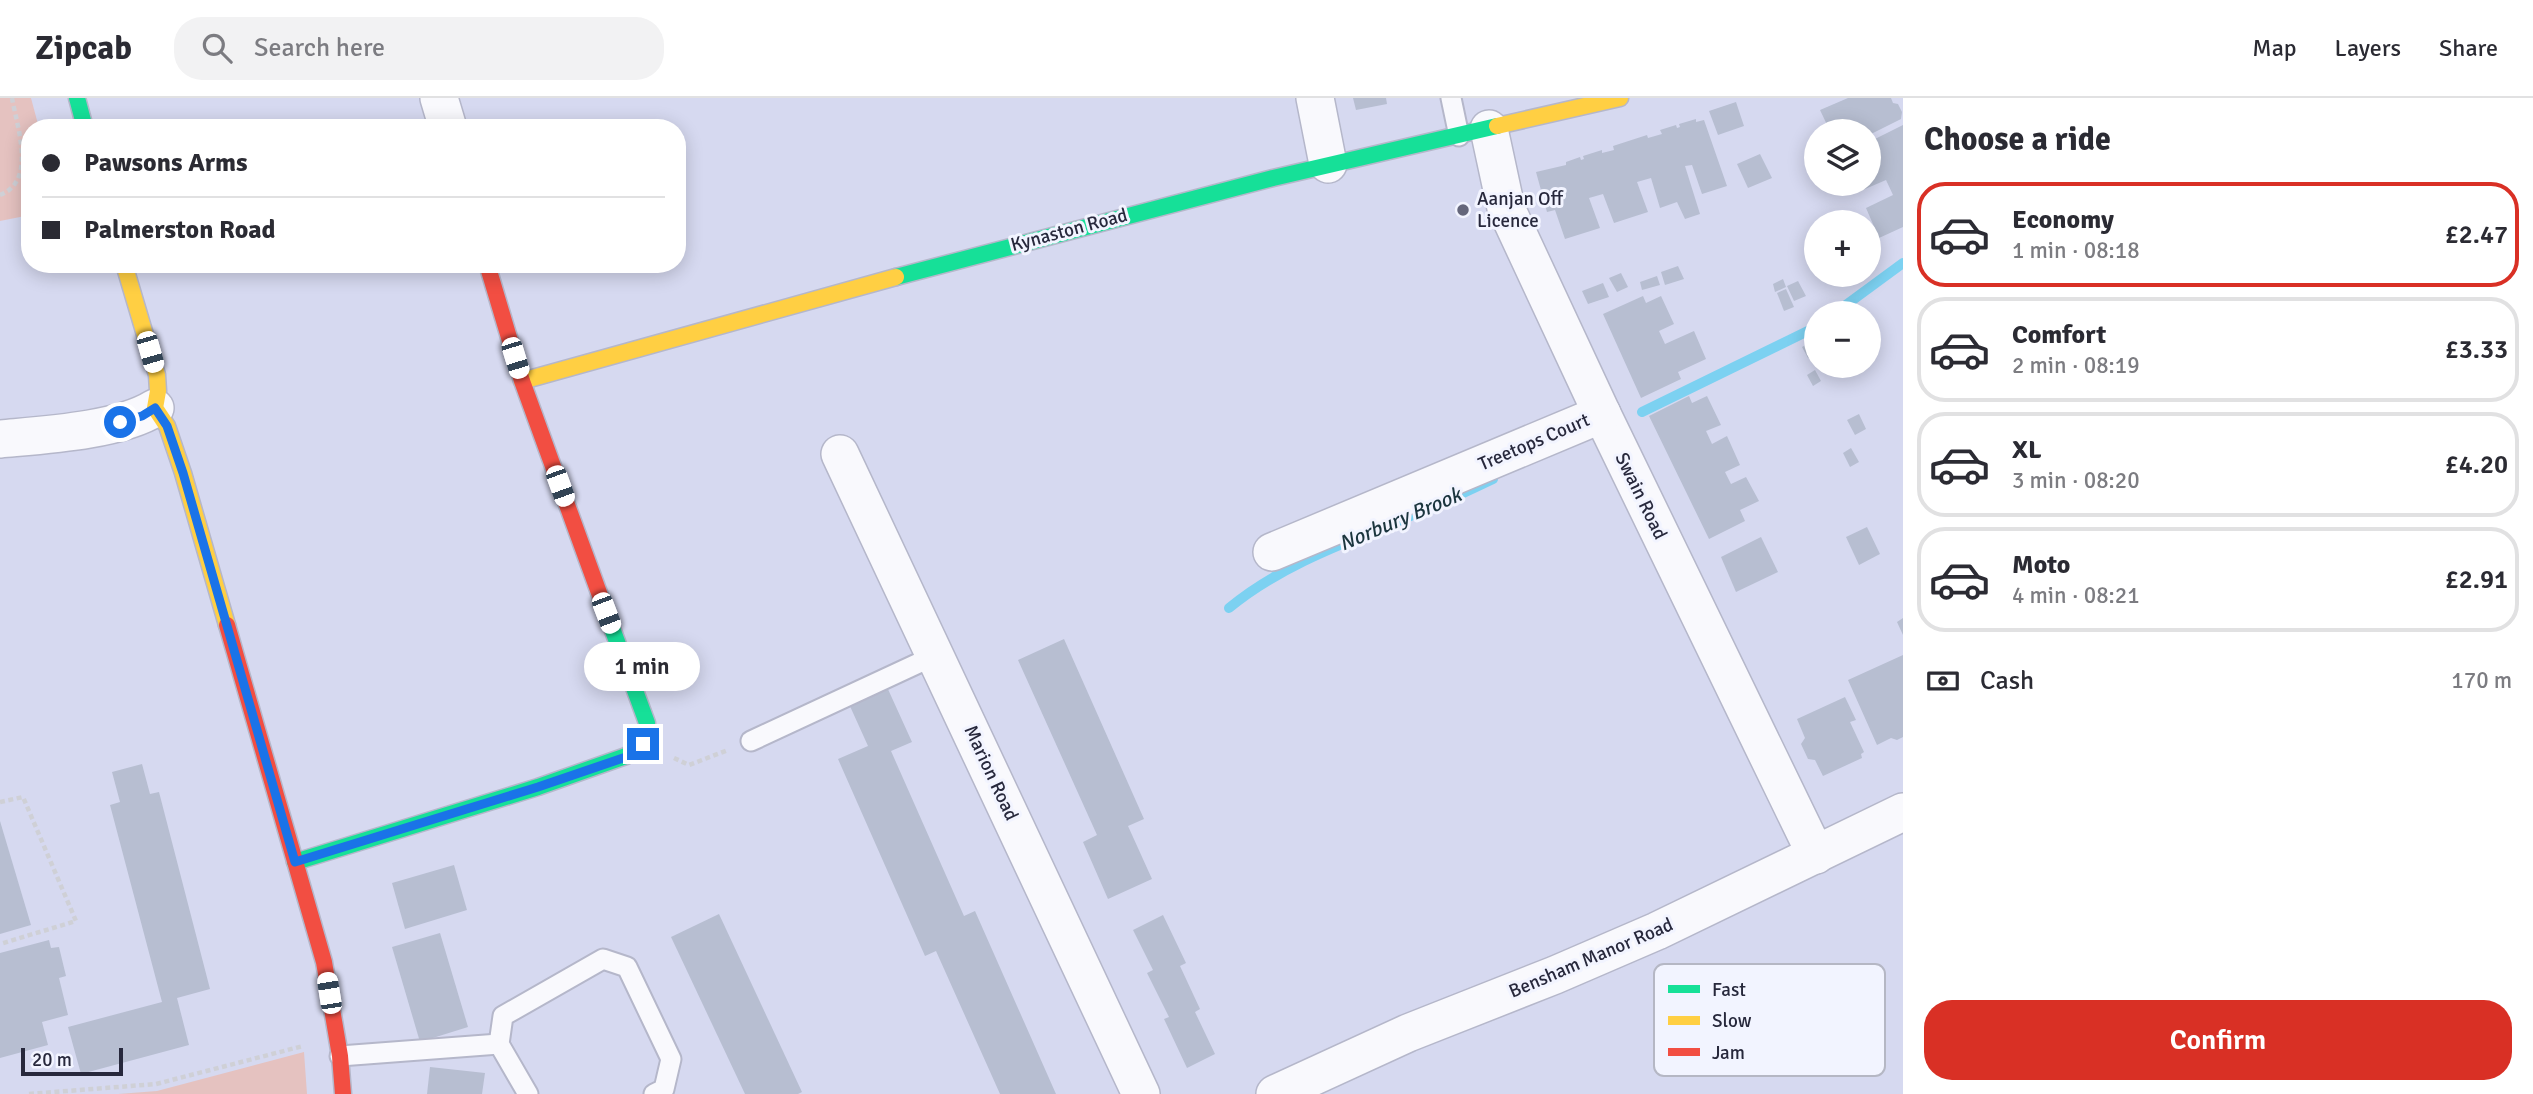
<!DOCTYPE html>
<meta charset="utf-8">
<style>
:root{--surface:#fff;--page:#f2f2f3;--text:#2b2b33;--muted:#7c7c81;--line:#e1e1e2;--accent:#d93025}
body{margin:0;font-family:Signika,sans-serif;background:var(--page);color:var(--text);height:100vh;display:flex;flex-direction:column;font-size:26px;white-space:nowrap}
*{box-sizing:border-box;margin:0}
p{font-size:23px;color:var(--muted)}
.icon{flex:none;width:38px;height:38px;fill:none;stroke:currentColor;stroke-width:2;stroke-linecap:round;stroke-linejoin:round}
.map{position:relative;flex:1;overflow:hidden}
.side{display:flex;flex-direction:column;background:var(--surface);width:630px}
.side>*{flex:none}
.top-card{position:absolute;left:21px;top:21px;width:665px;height:154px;border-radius:28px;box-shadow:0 4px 18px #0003;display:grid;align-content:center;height:154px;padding:0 21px;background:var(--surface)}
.buttons{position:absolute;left:1804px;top:21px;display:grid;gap:14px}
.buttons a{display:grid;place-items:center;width:77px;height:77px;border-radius:50%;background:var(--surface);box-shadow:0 4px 18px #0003;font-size:35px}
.scale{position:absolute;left:21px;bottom:18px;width:102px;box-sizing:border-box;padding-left:7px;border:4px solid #27283c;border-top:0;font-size:19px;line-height:24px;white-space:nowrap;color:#27283c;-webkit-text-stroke:5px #f2f4ff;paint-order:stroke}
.end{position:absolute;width:32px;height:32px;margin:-16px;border:9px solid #1a73e8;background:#fff;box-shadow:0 0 0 4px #fff}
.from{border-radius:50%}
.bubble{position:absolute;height:49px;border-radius:24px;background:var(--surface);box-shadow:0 4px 18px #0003;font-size:23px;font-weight:600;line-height:49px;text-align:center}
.car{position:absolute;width:21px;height:42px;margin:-21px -10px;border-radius:9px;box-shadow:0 0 5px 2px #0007;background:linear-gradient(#fff 24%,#345 0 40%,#fff 0 76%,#345 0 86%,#fff 0)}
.top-card b{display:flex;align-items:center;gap:24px;height:66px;font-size:26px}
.top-card b+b{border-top:2px solid var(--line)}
.top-card i{width:18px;height:18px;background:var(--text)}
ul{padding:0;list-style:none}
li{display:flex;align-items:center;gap:21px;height:105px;margin:0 14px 10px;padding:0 7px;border:4px solid var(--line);border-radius:28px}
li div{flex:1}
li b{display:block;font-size:26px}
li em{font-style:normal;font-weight:600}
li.current{border-color:var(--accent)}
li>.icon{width:63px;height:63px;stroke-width:1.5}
h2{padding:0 21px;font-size:32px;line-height:84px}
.pay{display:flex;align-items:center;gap:18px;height:77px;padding:0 21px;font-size:26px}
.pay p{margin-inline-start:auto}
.button{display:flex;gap:14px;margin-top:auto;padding:14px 21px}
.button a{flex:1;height:80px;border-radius:28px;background:var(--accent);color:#fff;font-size:28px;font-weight:600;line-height:80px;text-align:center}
header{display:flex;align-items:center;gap:42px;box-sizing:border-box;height:98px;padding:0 35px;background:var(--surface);border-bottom:2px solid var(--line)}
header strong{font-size:33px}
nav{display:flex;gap:38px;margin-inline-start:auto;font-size:24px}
.search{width:490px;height:63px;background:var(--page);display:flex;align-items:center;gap:18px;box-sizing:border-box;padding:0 24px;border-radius:28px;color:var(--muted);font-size:26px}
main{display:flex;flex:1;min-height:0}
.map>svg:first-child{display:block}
</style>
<header>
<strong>Zipcab</strong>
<div class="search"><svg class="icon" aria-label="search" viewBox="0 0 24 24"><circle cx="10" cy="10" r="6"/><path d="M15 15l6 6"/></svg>Search here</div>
<nav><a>Map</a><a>Layers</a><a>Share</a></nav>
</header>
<main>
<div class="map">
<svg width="1903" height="996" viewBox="0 0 1903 996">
<rect width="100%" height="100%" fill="#d6d9f0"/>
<g fill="#e5c2c0">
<path d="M0 0H31L39 30H30V117L0 123Z"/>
<path d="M304 954 307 996H118L157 993Z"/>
</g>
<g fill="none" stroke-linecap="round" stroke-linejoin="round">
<g stroke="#7cd1f1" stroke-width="10">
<path d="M1835 215 1903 165"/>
<path d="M1642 314 1816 229"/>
<path d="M1229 510C1287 462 1362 439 1430 410 1451 401 1472 391 1493 381"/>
</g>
</g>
<g fill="#b7bed1">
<path d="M1353 0H1386L1387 6 1356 12Z"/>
<path d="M1848 0H1891L1893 5 1898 6 1902 14 1901 21 1869 37V33L1861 31 1830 33 1820 12Z"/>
<path d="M1736 4 1744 28 1718 37 1709 13Z"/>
<path d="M1696 21V24L1704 22 1727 88 1702 96 1692 67 1685 68 1700 116 1685 121 1677 104 1660 110 1651 80 1637 84 1648 114 1614 125 1603 96 1589 100 1600 130 1565 141 1555 112 1547 114 1536 74 1566 67V64L1580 59 1581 62 1584 61 1583 58 1602 52V55L1614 52 1613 48 1647 37 1648 40 1662 36 1660 32 1676 27 1677 30 1680 29 1679 26Z"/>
<path d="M1903 27V129L1879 140 1866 110 1893 97 1886 82 1858 94 1854 86H1869V52L1871 51 1869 44Z"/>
<path d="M1760 56 1772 80 1748 90 1737 66Z"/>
<path d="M1678 168 1684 181 1665 187 1661 174Z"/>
<path d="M1621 175 1628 189 1617 194 1609 180Z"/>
<path d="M1657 178 1660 187 1642 192 1640 184Z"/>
<path d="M1783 181 1786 189 1775 194 1773 186Z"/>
<path d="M1798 183 1806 198 1794 203 1787 188Z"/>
<path d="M1603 185 1609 199 1588 206 1582 193Z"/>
<path d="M1786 191 1794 209 1784 213 1777 195Z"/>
<path d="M1643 198 1646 205 1661 198 1674 226 1659 233 1665 246 1694 233 1706 261 1678 274 1681 281 1641 300 1603 216Z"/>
<path d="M1811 244 1816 256 1808 260 1802 249Z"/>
<path d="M1815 272 1821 283 1813 288 1807 277Z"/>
<path d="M1689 298 1692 305 1707 298 1721 327 1706 333 1712 346 1727 338 1740 367 1725 374 1731 386 1746 379 1759 403 1740 412 1745 423 1709 441 1649 318Z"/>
<path d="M1859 316 1866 331 1855 337 1847 322Z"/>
<path d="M1851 350 1859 364 1850 369 1843 355Z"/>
<path d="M1867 429 1880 456 1859 467 1846 439Z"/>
<path d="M1761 439 1778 474 1736 494 1721 459Z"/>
<path d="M1903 520V537L1897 524Z"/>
<path d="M1064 541 1144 721 1128 728 1152 781 1108 801 1083 744 1097 737 1018 562Z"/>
<path d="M1903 557V639L1897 642 1891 640 1877 647 1848 582Z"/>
<path d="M887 589 912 644 891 653 964 818 975 813 1056 996H1000L936 853 925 858 838 661 868 648 849 606Z"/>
<path d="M1845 599 1856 622 1850 624 1864 654 1861 656 1862 660 1823 678 1815 662 1808 661 1801 646 1805 640 1797 621Z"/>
<path d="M142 666 150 696 159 694 210 891 177 900 189 947 81 976 68 929 162 904 110 707 120 704 112 674Z"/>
<path d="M0 723 31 827 0 836Z"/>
<path d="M454 767 467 812 405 831 392 785Z"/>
<path d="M719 816 802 994 798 996H745L671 839Z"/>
<path d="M1163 817 1186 865 1180 868 1200 911 1195 914 1215 956 1187 970 1164 921 1169 919 1147 875 1153 872 1133 832Z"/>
<path d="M440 835 468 929 420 944 392 849Z"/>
<path d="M49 842 51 850 59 849 66 878 59 880 68 917 42 924 48 947 0 960V855Z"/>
<path d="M430 969 485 975 482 996H427Z"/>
</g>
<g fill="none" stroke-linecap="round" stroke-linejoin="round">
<defs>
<g id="lane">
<path d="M1451 0 1459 38"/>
<path d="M751 643 936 557"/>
<path d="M340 958 499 946"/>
<path d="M528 996 499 946 503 918 603 861 627 869 671 961 664 991 654 996"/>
</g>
<g id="street">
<path d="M439 0 448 30"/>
<path d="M1315 0 1328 66"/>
<path d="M1489 31 1506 110 1602 316 1816 757"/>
<path d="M0 341C43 337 118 333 155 310"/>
<path d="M840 356 1141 996"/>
<path d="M1272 454 1602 316"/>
<path d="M1275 996 1408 935 1555 877 1657 833 1903 714"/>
</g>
<g id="fast">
<path d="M77 0 85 30"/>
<path d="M896 179 1273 80 1497 28"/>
<path d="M295 764 538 689 626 658 643 646 647 625 602 503"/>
</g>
<g id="slow">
<path d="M1497 28 1620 0"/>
<path d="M124 166 157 277 158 293 155 310 167 328 183 375 227 527"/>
<path d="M522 283 896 179"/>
</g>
<g id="jam">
<path d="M487 166 522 283 602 503"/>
<path d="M227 527 324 864 340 958 343 996"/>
</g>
</defs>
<use href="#lane" stroke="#b5b7ca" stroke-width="23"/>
<use href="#street" stroke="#b5b7ca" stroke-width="40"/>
<use href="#fast" stroke="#b5b7ca" stroke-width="19"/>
<use href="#slow" stroke="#b5b7ca" stroke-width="19"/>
<use href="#jam" stroke="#b5b7ca" stroke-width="19"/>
<g stroke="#cfd0d6" stroke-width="4.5" stroke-dasharray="5 3.5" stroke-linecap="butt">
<path d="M0 97C37 83 17 29 12 0"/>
<path d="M674 660 689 667 728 652"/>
<path d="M0 704 23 699 76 823 0 846"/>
<path d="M29 996 156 986 303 948"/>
</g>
<use href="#lane" stroke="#f9f9fd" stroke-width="19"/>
<use href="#street" stroke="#f9f9fd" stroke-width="37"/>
<use href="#fast" stroke="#16e098" stroke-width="16"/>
<use href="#slow" stroke="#ffcf43" stroke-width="16"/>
<use href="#jam" stroke="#f24e42" stroke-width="16"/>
</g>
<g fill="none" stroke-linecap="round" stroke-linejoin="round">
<path stroke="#1a73e8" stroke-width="9" d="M120 324 142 318 155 310 167 328 183 375 295 764 538 689 626 659 643 646"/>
</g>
<circle fill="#64667b" stroke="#f2f4ff" stroke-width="2.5" cx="1463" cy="112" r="7"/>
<g text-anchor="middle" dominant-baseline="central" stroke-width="6" stroke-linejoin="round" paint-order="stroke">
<g font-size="19" fill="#27283c" stroke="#f2f4ff" text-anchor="start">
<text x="1477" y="101">Aanjan Off<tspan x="1477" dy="22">Licence</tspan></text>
</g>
<g font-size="19" fill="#27283c" stroke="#f2f4ff">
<text transform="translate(1069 132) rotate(-15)">Kynaston Road</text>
<text transform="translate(1534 344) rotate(-23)">Treetops Court</text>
<text transform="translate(1641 398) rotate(64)">Swain Road</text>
<text transform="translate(991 675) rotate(65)">Marion Road</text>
<text transform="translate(1591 860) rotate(-23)">Bensham Manor Road</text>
</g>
<g font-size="21" font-style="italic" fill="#1b353e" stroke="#f2f4ff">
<text transform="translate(1400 421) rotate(-23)">Norbury Brook</text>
</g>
</g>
<rect x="1654" y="866" width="231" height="112" rx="10" fill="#f2f4ff" stroke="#b5b7c4" stroke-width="2"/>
<rect x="1668" y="887" width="32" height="8" fill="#16e098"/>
<rect x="1668" y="918" width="32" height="9" fill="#ffcf43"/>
<rect x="1668" y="950" width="32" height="8" fill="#f24e42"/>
<g font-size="19" fill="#27283c">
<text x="1712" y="898">Fast</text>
<text x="1712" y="929">Slow</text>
<text x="1712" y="961">Jam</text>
</g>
</svg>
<div class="buttons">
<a><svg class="icon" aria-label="layers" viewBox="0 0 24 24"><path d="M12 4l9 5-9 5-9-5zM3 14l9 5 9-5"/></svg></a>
<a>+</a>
<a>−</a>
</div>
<div class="scale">20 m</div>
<i class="end from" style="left:120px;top:324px"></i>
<i class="end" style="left:643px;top:646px"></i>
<div class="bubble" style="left:584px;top:544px;width:116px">1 min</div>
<i class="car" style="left:150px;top:254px;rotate:164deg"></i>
<i class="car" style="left:515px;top:260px;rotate:163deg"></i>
<i class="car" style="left:560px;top:388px;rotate:160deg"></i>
<i class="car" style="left:606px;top:515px;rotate:159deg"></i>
<i class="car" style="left:329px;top:895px;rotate:351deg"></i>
<div class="top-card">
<b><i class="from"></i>Pawsons Arms</b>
<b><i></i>Palmerston Road</b>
</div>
</div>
<section class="side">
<h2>Choose a ride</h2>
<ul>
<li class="current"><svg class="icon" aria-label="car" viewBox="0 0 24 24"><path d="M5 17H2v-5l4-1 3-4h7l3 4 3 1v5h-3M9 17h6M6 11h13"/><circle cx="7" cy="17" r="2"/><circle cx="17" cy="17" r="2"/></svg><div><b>Economy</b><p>1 min · 08:18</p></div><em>£2.47</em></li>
<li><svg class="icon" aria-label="car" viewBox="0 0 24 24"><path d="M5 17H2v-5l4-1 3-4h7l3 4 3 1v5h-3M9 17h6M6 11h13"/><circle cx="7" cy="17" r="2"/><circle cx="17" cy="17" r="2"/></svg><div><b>Comfort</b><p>2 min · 08:19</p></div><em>£3.33</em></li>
<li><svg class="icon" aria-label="car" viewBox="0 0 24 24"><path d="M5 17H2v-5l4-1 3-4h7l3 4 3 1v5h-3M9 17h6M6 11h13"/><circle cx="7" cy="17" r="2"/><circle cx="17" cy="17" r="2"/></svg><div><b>XL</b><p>3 min · 08:20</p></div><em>£4.20</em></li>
<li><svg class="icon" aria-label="car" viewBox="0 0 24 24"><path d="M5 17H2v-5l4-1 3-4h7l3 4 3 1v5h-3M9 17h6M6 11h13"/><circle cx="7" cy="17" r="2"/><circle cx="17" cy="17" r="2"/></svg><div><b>Moto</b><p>4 min · 08:21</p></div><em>£2.91</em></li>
</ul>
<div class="pay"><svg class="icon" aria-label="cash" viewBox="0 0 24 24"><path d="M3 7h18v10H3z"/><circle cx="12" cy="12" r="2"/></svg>Cash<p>170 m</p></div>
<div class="button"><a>Confirm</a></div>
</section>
</main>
